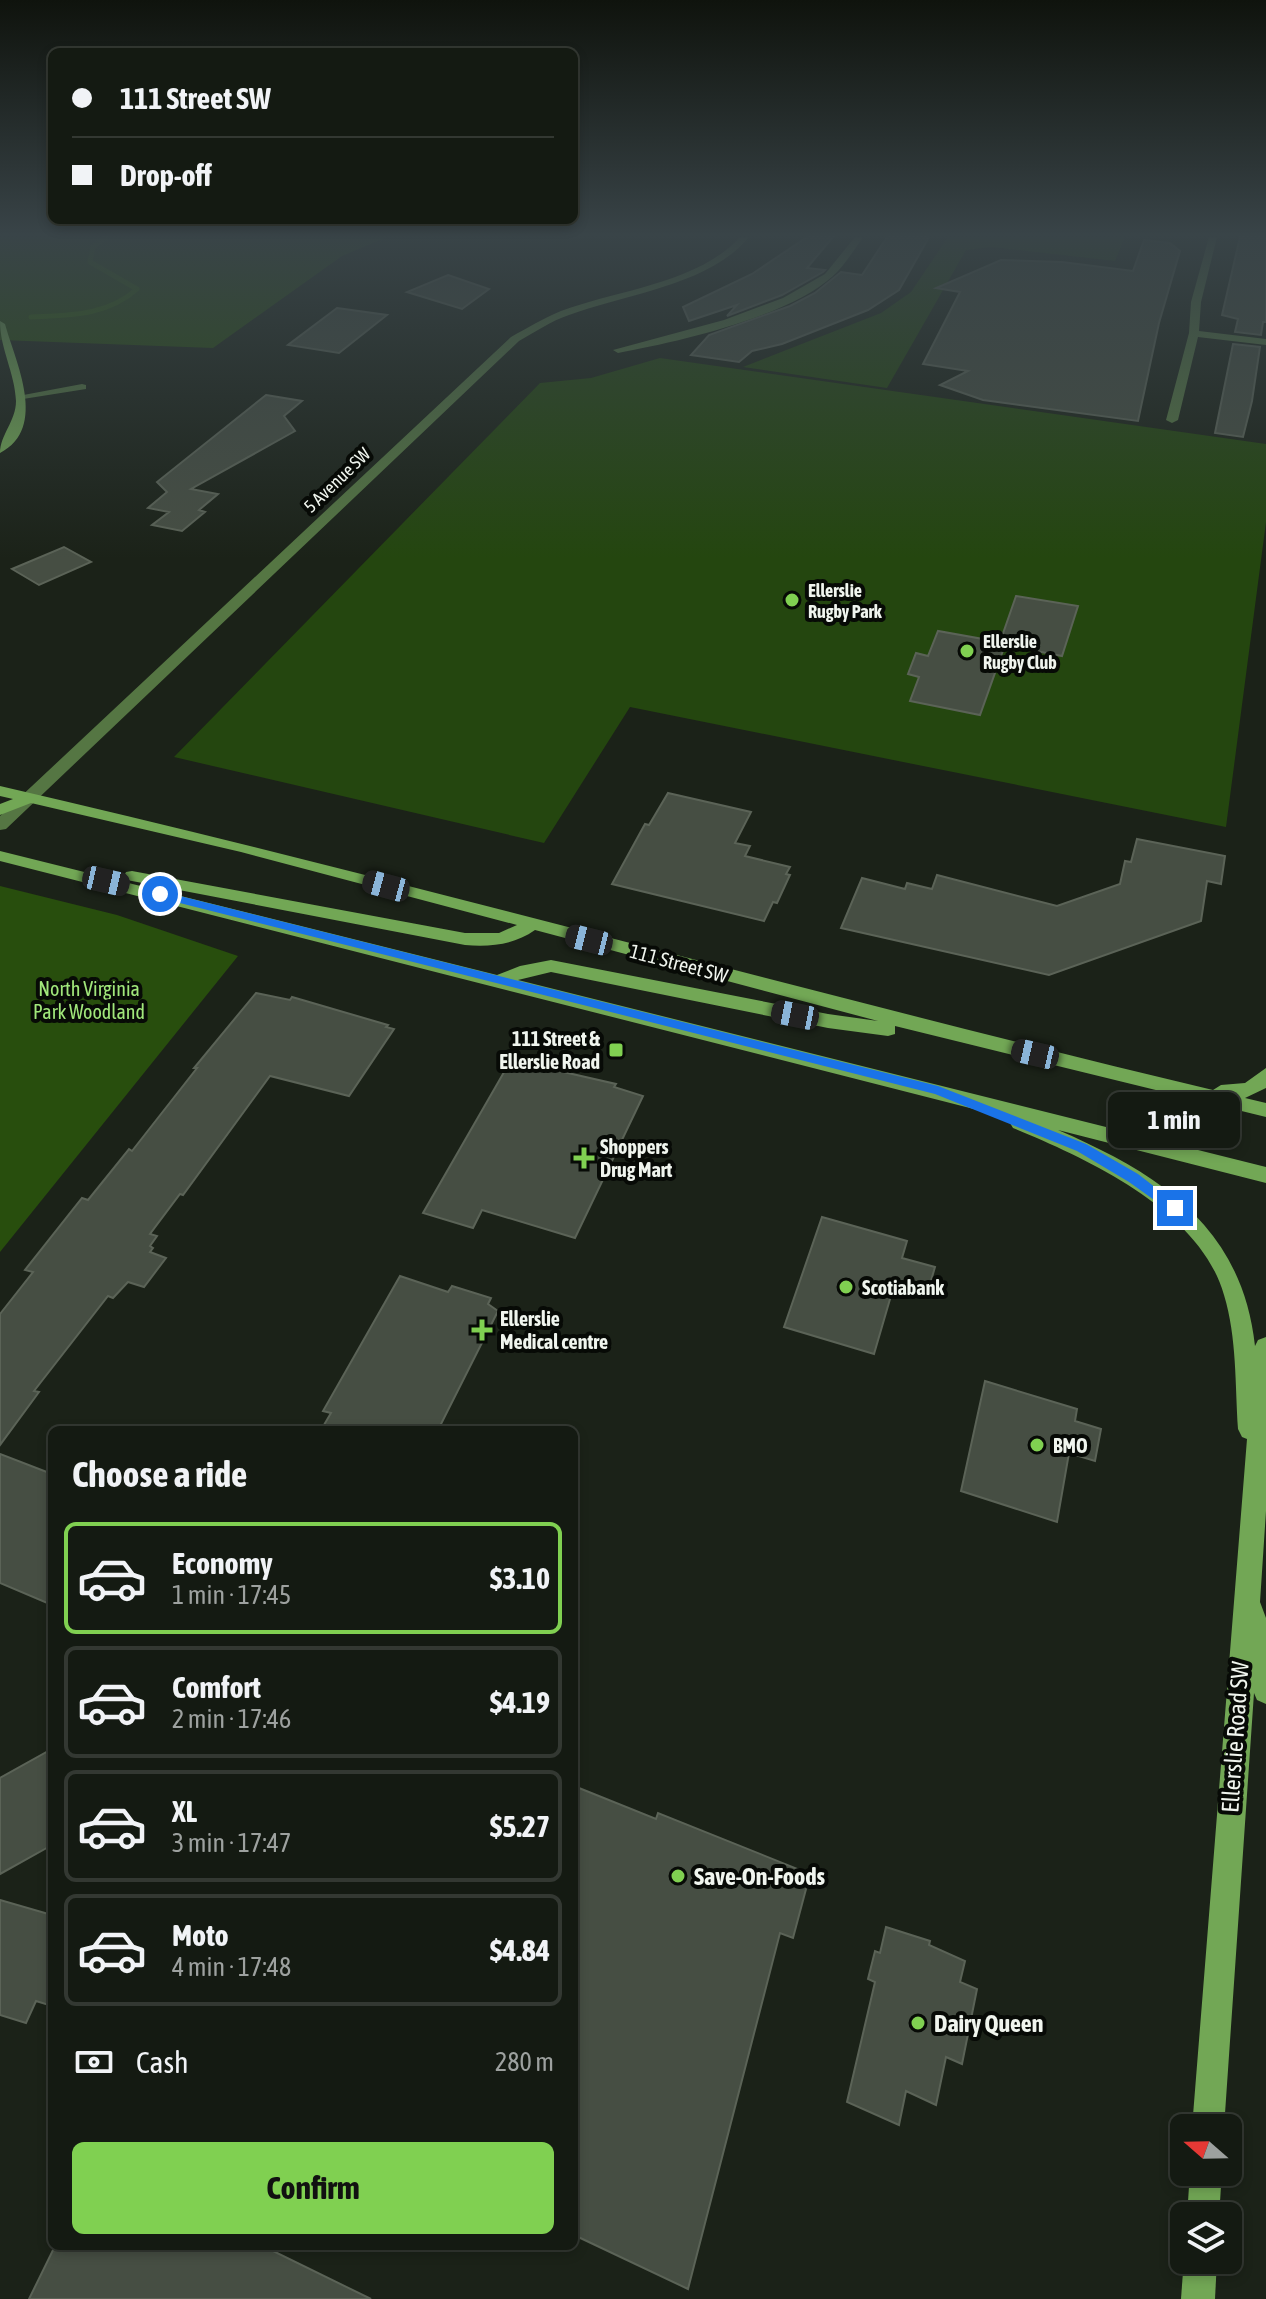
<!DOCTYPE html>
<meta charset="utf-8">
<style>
:root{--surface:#141a12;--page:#1d231b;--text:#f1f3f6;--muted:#9da19f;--line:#333832;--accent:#80d051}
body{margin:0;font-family:"Asap Condensed",sans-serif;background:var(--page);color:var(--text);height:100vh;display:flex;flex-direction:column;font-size:30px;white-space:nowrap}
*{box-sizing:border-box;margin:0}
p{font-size:26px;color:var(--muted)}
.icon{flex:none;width:44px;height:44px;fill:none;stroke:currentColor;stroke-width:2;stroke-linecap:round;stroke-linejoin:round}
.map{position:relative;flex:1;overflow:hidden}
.panel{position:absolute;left:48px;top:1426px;width:530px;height:824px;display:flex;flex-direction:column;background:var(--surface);border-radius:12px;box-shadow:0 4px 12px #0003,0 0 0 2px var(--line)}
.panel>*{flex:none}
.guide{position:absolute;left:48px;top:48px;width:530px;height:176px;border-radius:12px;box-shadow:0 4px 12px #0003,0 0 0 2px var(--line);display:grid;align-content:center;height:176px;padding:0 24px;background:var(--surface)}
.needle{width:52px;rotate:290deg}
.tools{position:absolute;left:1170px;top:2114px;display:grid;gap:16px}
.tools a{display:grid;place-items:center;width:72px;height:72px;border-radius:12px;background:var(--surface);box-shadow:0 4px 12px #0003,0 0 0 2px var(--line);font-size:40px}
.end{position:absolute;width:36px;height:36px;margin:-18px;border:10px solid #1a73e8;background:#fff;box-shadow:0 0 0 4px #fff}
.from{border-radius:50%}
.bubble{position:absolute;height:56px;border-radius:12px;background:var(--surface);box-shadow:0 4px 12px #0003,0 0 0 2px var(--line);font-size:26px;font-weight:700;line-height:56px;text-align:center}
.car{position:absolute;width:24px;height:48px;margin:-24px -12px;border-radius:10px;box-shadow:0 0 6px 2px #0007;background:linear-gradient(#222 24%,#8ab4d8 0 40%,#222 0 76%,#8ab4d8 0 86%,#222 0)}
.guide b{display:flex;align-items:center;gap:28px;height:76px;font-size:30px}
.guide b+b{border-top:2px solid var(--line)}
.guide i{width:20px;height:20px;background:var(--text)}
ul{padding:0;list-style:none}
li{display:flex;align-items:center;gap:24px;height:112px;margin:0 16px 12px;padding:0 8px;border:4px solid var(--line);border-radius:12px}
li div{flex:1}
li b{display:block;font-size:30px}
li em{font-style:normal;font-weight:700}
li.active{border-color:var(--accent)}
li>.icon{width:72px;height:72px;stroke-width:1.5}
h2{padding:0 24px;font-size:36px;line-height:96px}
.pay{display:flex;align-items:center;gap:20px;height:88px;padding:0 24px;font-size:30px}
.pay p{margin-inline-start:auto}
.cta{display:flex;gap:16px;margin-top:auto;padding:16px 24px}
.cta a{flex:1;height:92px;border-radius:12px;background:var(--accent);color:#111;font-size:32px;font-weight:700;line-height:92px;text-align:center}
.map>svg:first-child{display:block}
</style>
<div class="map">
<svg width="1266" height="2299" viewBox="0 0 1266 2299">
<rect width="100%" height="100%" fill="#1b2218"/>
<g fill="#24460f">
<path d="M948 237H1125L1115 261 991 247 966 250 887 388 743 367 881 313 911 292Z"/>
<path d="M660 358 1266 444V522L1226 827 630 707 544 843 174 757 540 383 591 378Z"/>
</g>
<g fill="#284e0d">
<path d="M0 237H387L342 256 213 348 0 340Z"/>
<path d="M0 886 117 915 238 956 0 1252Z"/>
</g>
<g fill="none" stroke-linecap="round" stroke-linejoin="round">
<path stroke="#32650a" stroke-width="5" d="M31 317C69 315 107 316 137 289L90 262 93 247 106 237"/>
</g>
<g fill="#464e43" stroke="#5b6357" stroke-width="2">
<path d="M807 237H833L807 268 825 270 823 272 782 295 727 316 737 305 689 321 683 307 752 274Z"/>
<path d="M887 237H928V239L899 290 868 310 782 344 752 351 739 362 691 355 709 335 790 306 815 293 841 272 862 275Z"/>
<path d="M1240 237H1266V322H1263L1261 335 1235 332 1238 319 1222 315Z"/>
<path d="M1144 240 1170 243 1180 251 1159 323 1138 421 983 400 940 385 968 371 923 364 960 292 936 288 1001 260 1062 262 1133 271Z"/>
<path d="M448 275 489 289 462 309 407 292Z"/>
<path d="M337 308 387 315 339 353 288 345Z"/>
<path d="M1233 344 1260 347 1252 401 1243 437 1215 433Z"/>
<path d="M266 395 302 401 284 416 295 431 191 489 218 494 199 510 205 512 182 531 152 525 169 512 148 508 167 492 157 482Z"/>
<path d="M64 547 91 562 39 585 12 569Z"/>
<path d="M1016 596 1078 606 1062 656 1005 645 980 715 910 701 919 677 908 674 916 653 928 656 938 631 1000 642Z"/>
<path d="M668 793 751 812 735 843 750 846 745 856 790 867 786 874 790 875 777 903 773 902 764 921 612 884 645 824 649 825Z"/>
<path d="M1137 839 1225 856 1221 884 1207 881 1201 921 1049 975 841 928 862 878 905 889 907 883 932 889 937 875 1057 906 1120 884 1125 861 1131 862Z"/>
<path d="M256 993 290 1000 292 997 388 1025 386 1027 394 1029 349 1096 270 1076 183 1195 180 1194 150 1234 157 1236 150 1246 153 1248 150 1252 166 1258 144 1287 128 1282 113 1298 108 1296 34 1391 39 1392 0 1445V1314L33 1272 25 1270 82 1198 88 1200 129 1149 132 1151 197 1068H194Z"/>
<path d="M511 1060 616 1084 614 1087 643 1096 575 1238 482 1210 473 1228 423 1213Z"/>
<path d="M822 1217 907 1241 902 1258 935 1267 928 1291 895 1282 874 1354 784 1327Z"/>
<path d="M400 1276 448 1292 452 1286 491 1298 488 1304 498 1311 438 1430H321L331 1413 323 1411Z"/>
<path d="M985 1381 1077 1409 1075 1421 1101 1429 1095 1461 1069 1453 1057 1522 961 1491Z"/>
<path d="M0 1454 52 1474V1605L0 1583Z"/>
<path d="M52 1749V1845L0 1874V1778Z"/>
<path d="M574 1786 656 1819 658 1813 810 1874 793 1938 780 1933 688 2289 574 2235Z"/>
<path d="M0 1900 52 1915V2006L36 2001 26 2023 0 2015Z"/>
<path d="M886 1927 930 1941 929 1945 965 1961 960 1982 977 1989 962 2064 946 2057 936 2105 906 2091 899 2125 847 2102 875 1982 868 1979 875 1951 880 1953Z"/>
<path d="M55 2246H263L371 2299H29Z"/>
</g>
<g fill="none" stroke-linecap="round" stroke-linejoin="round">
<g fill="#557643" fill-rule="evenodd">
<path d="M740 237H749C710 285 626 294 569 315 551 321 535 332 519 341L6 829 0 830V816L511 337C527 328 544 318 561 311 617 290 699 283 740 237Z"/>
<path d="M855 237H863C854 250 845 265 833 276 788 317 678 342 618 353L613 350 724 320 783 298 825 274Z"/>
<path d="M1209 237H1217L1201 302 1199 331 1266 339V345L1198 337 1178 420 1172 423 1166 420 1189 333 1191 302Z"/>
<path d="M82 384 86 385V389L23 399 18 396Z"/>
</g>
<g fill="#72a755" fill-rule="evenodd">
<path d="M0 321 5 324C15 361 49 428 0 453 0 435 16 421 16 401 15 373 0 349 0 321Z"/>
<path d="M0 786C406 880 807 993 1213 1090L1221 1085 1245 1083 1266 1068V1088L1245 1098 1266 1103V1117L895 1026V1034L888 1036 828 1028 551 972 518 980 1266 1167V1183L1058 1130C1160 1174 1242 1227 1255 1346L1258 1340 1266 1337V1511L1260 1602 1266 1618V1704L1257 1700 1254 1693 1224 2128H1192L1247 1439 1242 1437 1238 1429C1235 1384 1237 1338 1224 1295 1200 1210 1088 1159 1013 1128L1010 1123 1013 1119 0 861V851L497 975 520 966 551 960 828 1014 878 1021 535 930C514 945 490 947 465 945L132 881 126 880 124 876 126 872 132 871 465 933H499L517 925 241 852 31 803 0 815V804L13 799 0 796Z"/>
<path d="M1190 2172H1222L1219 2216H1187Z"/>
<path d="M1184 2258 1217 2260 1215 2299H1181Z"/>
</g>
</g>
<linearGradient id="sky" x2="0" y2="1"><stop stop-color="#0f130d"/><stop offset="0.42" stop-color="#394448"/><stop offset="1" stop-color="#394448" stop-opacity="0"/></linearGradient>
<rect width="1266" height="559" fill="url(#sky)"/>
<path fill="#1a73e8" d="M160 891 938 1086 1086 1144 1138 1174 1182 1208 1180 1212H1171L1129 1182 1077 1151 935 1094 156 897 154 894Z"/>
<g fill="#80d051" stroke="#070a06" stroke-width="3">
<circle cx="792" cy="600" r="8"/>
<circle cx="967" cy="651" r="8"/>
<rect x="608" y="1042" width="16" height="16" rx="4"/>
<path d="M580 1146h8v8h8v8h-8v8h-8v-8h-8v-8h8z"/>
<circle cx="846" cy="1287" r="8"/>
<path d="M478 1318h8v8h8v8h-8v8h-8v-8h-8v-8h8z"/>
<circle cx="1037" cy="1445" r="8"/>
<circle cx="678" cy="1876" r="8"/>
<circle cx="918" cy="2023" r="8"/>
</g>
<g text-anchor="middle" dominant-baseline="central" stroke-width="8" stroke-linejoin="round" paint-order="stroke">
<g font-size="18" fill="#f0f5ee" stroke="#070a06">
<text transform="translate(337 480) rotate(-44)">5 Avenue SW</text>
</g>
<g font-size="18" font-weight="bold" fill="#f0f5ee" stroke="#070a06" text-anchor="start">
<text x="808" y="590">Ellerslie<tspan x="808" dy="21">Rugby Park</tspan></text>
<text x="983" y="641">Ellerslie<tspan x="983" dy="21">Rugby Club</tspan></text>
</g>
<g font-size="20" fill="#f0f5ee" stroke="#070a06">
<text transform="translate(679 963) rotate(15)">111 Street SW</text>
</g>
<g font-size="20" fill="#a1e77b" stroke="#070a06">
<text x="89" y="988">North Virginia<tspan x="89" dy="23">Park Woodland</tspan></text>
</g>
<g font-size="20" font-weight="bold" fill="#f0f5ee" stroke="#070a06" text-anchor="start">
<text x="600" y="1038" text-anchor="end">111 Street &amp;<tspan x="600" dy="23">Ellerslie Road</tspan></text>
<text x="600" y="1146">Shoppers<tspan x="600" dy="23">Drug Mart</tspan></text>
<text x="862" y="1287">Scotiabank</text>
<text x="500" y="1318">Ellerslie<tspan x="500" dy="23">Medical centre</tspan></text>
<text x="1053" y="1445">BMO</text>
</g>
<g font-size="24" fill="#f0f5ee" stroke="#070a06">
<text transform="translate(1235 1737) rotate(-86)">Ellerslie Road SW</text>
</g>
<g font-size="24" font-weight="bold" fill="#f0f5ee" stroke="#070a06" text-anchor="start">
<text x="694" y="1876">Save-On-Foods</text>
<text x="934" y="2023">Dairy Queen</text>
</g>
</g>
</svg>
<div class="tools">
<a><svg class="needle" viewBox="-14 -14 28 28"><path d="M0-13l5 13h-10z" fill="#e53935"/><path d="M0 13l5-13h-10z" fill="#9da19f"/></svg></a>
<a><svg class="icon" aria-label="layers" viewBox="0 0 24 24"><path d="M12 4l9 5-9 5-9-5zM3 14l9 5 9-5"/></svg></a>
</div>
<i class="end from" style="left:160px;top:894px"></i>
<i class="end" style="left:1175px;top:1208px"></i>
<div class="bubble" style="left:1108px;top:1092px;width:132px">1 min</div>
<i class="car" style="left:106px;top:881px;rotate:103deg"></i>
<i class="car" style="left:386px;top:886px;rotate:285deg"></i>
<i class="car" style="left:589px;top:940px;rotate:284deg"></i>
<i class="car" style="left:795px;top:1015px;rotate:281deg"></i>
<i class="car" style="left:1035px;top:1054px;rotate:283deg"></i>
<div class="guide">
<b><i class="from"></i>111 Street SW</b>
<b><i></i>Drop-off</b>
</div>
<section class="panel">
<h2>Choose a ride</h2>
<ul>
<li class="active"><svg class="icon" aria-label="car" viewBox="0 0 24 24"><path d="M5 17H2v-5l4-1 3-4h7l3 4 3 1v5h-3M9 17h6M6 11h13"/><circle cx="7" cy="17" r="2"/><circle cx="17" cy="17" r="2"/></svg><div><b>Economy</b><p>1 min · 17:45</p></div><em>$3.10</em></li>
<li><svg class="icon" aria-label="car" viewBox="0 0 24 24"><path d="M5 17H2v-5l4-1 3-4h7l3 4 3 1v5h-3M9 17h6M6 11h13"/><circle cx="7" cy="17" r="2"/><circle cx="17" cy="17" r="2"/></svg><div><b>Comfort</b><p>2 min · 17:46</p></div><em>$4.19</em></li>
<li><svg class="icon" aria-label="car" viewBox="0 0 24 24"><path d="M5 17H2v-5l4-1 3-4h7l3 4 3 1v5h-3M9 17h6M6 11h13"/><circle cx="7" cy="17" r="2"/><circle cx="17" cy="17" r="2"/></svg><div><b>XL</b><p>3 min · 17:47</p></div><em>$5.27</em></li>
<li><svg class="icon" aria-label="car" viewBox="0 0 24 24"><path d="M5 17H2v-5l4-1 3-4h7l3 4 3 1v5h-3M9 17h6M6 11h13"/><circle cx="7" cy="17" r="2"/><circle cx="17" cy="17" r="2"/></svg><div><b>Moto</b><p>4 min · 17:48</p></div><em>$4.84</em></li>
</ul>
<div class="pay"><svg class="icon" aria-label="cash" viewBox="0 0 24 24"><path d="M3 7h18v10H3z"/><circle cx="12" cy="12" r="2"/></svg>Cash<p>280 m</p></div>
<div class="cta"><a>Confirm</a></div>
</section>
</div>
